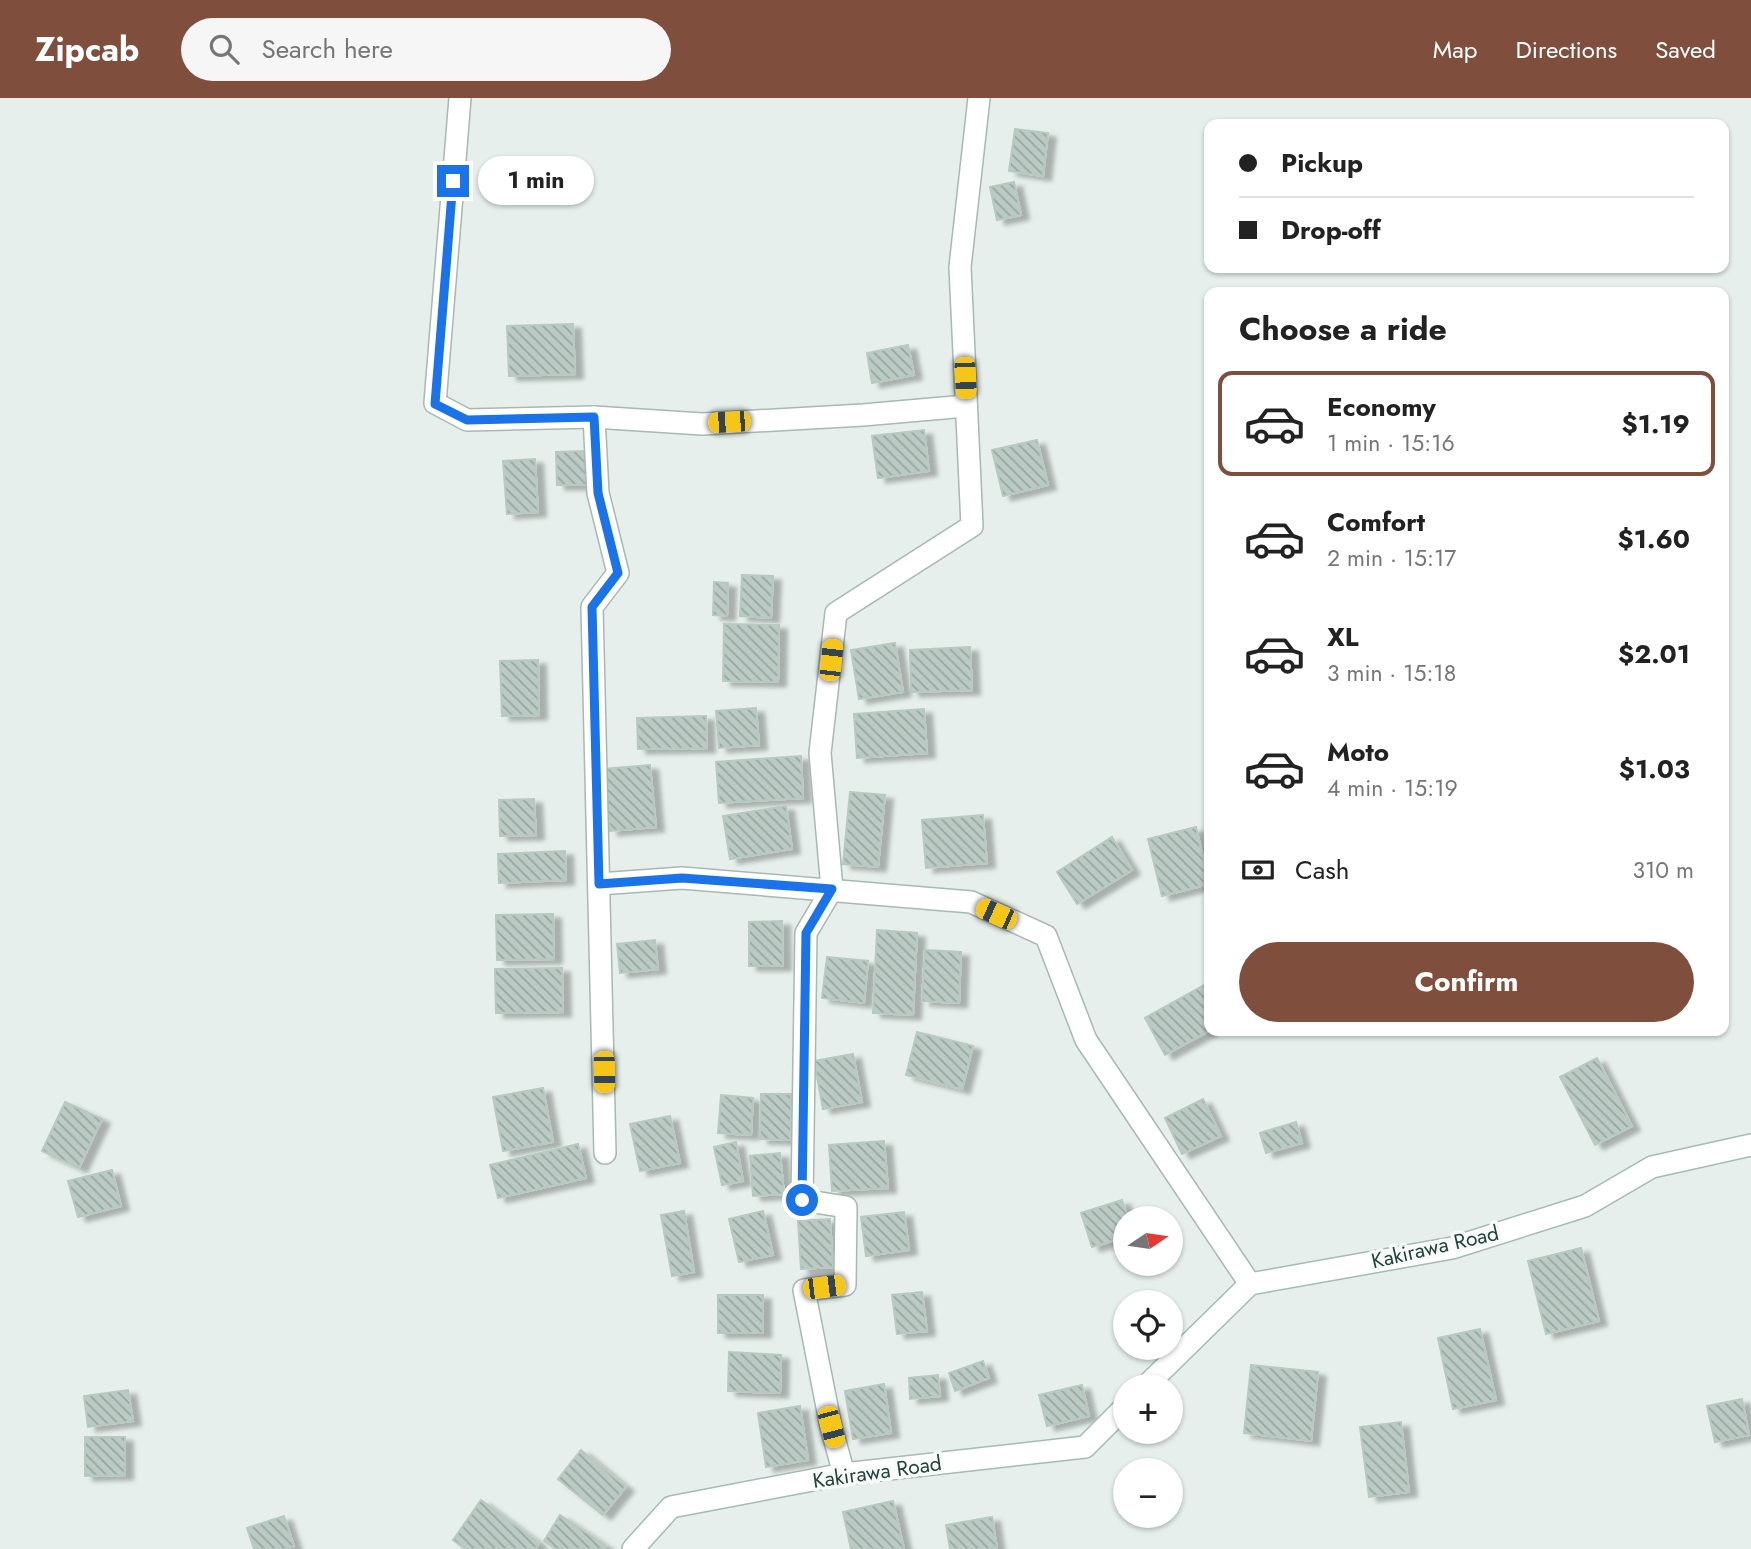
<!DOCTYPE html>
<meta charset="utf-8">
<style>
:root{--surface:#fff;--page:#f6f6f6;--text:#222;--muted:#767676;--line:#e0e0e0;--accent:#804e3d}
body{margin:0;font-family:Jost,sans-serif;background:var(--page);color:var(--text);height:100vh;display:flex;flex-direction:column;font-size:26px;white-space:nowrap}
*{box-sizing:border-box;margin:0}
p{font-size:23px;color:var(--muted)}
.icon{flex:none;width:38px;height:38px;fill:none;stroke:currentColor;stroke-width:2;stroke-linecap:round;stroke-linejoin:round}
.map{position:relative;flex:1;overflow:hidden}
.panel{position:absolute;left:1204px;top:189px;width:525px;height:749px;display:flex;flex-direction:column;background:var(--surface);border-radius:14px;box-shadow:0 2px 5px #0004}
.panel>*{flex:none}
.guide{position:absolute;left:1204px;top:21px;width:525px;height:154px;border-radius:14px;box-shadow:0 2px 5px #0004;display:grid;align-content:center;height:154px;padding:0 35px;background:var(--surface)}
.needle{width:46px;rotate:77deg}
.tools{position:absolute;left:1113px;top:1108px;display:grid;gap:14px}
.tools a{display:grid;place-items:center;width:70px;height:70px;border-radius:50%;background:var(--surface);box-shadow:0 2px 5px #0004;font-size:35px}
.end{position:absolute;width:32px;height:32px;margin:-16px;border:9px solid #1a73e8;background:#fff;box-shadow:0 0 0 4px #fff}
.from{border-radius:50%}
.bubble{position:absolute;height:49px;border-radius:24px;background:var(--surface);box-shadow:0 2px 5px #0004;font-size:23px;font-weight:700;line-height:49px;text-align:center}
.car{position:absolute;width:21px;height:42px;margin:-21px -10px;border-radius:9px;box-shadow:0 0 5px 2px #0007;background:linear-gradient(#f5c518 24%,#345 0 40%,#f5c518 0 76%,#345 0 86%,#f5c518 0)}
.guide b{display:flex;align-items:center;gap:24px;height:66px;font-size:26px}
.guide b+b{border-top:2px solid var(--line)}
.guide i{width:18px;height:18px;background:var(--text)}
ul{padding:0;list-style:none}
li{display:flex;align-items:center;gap:21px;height:105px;margin:0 14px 10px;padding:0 21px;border:4px solid transparent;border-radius:14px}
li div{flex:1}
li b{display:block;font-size:26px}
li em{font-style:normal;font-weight:700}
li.active{border-color:var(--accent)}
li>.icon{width:63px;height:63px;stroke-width:1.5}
h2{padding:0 35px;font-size:32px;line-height:84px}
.pay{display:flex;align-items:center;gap:18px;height:77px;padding:0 35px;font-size:26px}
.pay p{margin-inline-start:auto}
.button{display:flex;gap:14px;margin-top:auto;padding:14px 35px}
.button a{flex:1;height:80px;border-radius:42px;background:var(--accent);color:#fff;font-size:28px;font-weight:700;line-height:80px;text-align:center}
header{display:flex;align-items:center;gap:42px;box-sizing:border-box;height:98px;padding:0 35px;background:var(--accent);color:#fff}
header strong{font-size:33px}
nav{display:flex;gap:38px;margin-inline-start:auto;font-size:24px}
.search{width:490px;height:63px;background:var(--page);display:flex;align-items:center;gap:18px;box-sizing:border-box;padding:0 24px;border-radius:38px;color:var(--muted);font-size:26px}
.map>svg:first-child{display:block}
</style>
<header>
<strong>Zipcab</strong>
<div class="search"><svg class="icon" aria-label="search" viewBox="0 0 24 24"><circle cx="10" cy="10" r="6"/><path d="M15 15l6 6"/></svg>Search here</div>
<nav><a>Map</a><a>Directions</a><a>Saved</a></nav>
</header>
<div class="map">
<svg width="1751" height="1451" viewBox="0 0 1751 1451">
<defs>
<pattern id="building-back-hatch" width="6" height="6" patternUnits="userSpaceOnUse" patternTransform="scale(1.75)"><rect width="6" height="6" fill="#bbcac4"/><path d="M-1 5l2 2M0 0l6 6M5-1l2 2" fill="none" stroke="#98a6a0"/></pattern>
<filter id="shadow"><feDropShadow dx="8" dy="4.5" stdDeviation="2" flood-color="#0004"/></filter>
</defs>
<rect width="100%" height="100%" fill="#e6efeb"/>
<g fill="url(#building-back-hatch)" stroke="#b8c9c2" stroke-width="2" filter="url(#shadow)">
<path d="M1015 31 1048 35 1043 78 1009 73Z"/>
<path d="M1014 84 1021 117 997 122 990 89Z"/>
<path d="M573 226 575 276 509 278 507 228Z"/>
<path d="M908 247 914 277 872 285 867 255Z"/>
<path d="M924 332 929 373 878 380 872 338Z"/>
<path d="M1037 342 1048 387 1003 398 992 352Z"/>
<path d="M586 353 587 387H557L556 354Z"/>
<path d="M535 361 538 414 507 416 503 363Z"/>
<path d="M742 477 773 478 771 520 740 518Z"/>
<path d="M714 484 728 485 727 518 713 517Z"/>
<path d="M724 526 779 527 778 584 723 583Z"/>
<path d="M895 545 903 594 859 601 851 552Z"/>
<path d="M970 549 972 592 911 594 910 552Z"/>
<path d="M538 562 539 617 502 618 500 563Z"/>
<path d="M756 610 759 647 719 650 716 613Z"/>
<path d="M924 611 927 655 857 660 854 616Z"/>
<path d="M706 618 707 650 638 651 637 620Z"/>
<path d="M801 658 803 700 719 705 716 664Z"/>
<path d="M650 667 656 729 610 733 604 671Z"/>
<path d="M850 694 885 697 878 769 843 766Z"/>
<path d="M534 701 536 737 500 738 499 702Z"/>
<path d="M786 708 792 751 730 761 723 718Z"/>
<path d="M983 717 987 765 926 770 922 722Z"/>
<path d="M1196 729 1209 786 1162 798 1148 741Z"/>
<path d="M1112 739 1132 772 1077 806 1057 774Z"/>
<path d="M565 753 566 782 499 785 498 756Z"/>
<path d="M553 816 554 861 497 862 496 817Z"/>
<path d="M782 823 783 868H749V824Z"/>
<path d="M877 832 917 835 913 917 873 915Z"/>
<path d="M655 842 658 871 620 875 617 846Z"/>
<path d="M925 852 961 854 959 905 922 903Z"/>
<path d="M827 859 868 863 864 905 822 900Z"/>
<path d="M562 870 563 914 496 915 495 871Z"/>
<path d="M1208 885 1209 933 1165 957 1145 920Z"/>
<path d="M917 934 973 948 962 991 906 977Z"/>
<path d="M853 956 862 1004 823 1011 814 963Z"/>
<path d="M1597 960 1632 1028 1595 1047 1560 979Z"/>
<path d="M543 990 553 1044 503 1053 493 999Z"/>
<path d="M761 996H791V1042L760 1041Z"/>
<path d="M721 997 753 1000 751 1037 718 1035Z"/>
<path d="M1203 1001 1221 1038 1182 1056 1165 1020Z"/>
<path d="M65 1004 102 1021 79 1070 42 1053Z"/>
<path d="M670 1018 680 1065 640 1073 630 1026Z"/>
<path d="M1296 1024 1302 1045 1266 1055 1260 1035Z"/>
<path d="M884 1043 888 1090 832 1093 829 1047Z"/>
<path d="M736 1044 743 1083 722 1087 714 1049Z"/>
<path d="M578 1046 586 1080 498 1100 490 1067Z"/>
<path d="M780 1055 784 1096 753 1098 750 1058Z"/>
<path d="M112 1072 121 1108 78 1119 68 1083Z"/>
<path d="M1122 1102 1128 1120H1125V1139L1092 1149 1081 1115Z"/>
<path d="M684 1113 694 1174 672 1178 661 1117Z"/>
<path d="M763 1113 773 1157 739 1164 729 1121Z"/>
<path d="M904 1114 909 1152 866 1158 861 1119Z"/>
<path d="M830 1121 833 1169 801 1171 798 1123Z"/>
<path d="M1581 1150 1599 1223 1546 1236 1528 1163Z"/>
<path d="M922 1194 927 1233 897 1236 892 1197Z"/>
<rect x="718" y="1197" width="45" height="38"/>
<path d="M1480 1231 1496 1302 1453 1311 1438 1240Z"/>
<path d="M729 1254 781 1257 780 1295 728 1293Z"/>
<path d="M983 1263 989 1280 955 1293 949 1275Z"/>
<path d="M1251 1267 1318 1274 1311 1343 1244 1335Z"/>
<path d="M938 1277 940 1298 910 1301 909 1280Z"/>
<path d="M884 1286 891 1335 853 1341 845 1293Z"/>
<path d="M1082 1287 1089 1318 1047 1328 1039 1297Z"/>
<path d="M128 1292 133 1323 88 1329 84 1298Z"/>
<path d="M1742 1301 1749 1337 1715 1344 1707 1308Z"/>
<path d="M800 1308 808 1362 766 1369 758 1315Z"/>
<path d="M1401 1324 1409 1394 1369 1399 1360 1329Z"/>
<path d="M85 1339H125V1377L85 1378Z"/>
<path d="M581 1352 626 1389 603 1417 558 1381Z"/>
<path d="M481 1402 539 1445 535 1451H465L453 1442Z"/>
<path d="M893 1403 904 1451H851L843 1414Z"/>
<path d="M560 1417 606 1448 604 1451H556L544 1443Z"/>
<path d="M284 1418 294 1448 285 1451H254L247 1430Z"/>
<path d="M992 1419 997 1451H950L946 1427Z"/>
</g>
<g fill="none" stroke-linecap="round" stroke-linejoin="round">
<defs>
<g id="street">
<path d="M460 0 435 305 467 322 594 319 702 326 863 317 966 308"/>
<path d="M594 319 598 395 618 475 592 509 605 1055"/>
<path d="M599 786 682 780 971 804 1046 838 1086 942 1250 1186"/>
<path d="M844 1376 831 1329 804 1192 845 1187 846 1109 802 1102 806 835 832 791 820 655 836 515 972 428 960 169 979 0"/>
</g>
<g id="secondary">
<path d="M1146 1288 1250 1186 1452 1150 1585 1108 1652 1069 1751 1047"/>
<path d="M633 1451 671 1409 844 1376 1085 1349 1125 1309"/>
</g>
</defs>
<use href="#street" stroke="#a8b8b2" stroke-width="24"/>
<use href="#secondary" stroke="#a4bbb3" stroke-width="24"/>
<use href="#street" stroke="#fff" stroke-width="21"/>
<use href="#secondary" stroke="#fff" stroke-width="21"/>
</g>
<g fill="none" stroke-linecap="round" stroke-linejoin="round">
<path stroke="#1a73e8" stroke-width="9" d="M453 83 435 306 467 322 594 319 598 395 618 475 592 509 599 786 682 780 832 791 806 835 802 1102"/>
</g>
<g text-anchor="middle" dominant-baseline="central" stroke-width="7" stroke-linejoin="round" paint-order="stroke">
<g font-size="21" fill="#24423a" stroke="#f7fbf9">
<text transform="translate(1435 1149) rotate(-13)">Kakirawa Road</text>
<text transform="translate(877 1374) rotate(-8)">Kakirawa Road</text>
</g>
</g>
</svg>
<div class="tools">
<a><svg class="needle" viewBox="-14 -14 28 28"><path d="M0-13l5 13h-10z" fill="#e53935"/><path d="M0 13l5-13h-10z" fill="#767676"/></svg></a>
<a><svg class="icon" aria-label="locate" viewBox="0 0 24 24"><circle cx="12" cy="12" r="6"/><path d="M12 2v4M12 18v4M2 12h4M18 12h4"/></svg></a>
<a>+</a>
<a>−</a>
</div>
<i class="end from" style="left:802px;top:1102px"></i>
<i class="end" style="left:453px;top:83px"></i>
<div class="bubble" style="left:478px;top:58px;width:116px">1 min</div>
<i class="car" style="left:965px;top:280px;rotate:177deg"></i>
<i class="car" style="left:729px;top:324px;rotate:267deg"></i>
<i class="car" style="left:831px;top:562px;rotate:6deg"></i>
<i class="car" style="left:996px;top:816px;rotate:294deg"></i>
<i class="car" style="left:604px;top:974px;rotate:179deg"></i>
<i class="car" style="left:824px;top:1189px;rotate:83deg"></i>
<i class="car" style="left:831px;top:1329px;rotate:165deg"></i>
<div class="guide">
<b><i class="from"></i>Pickup</b>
<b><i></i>Drop-off</b>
</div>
<section class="panel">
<h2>Choose a ride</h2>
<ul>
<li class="active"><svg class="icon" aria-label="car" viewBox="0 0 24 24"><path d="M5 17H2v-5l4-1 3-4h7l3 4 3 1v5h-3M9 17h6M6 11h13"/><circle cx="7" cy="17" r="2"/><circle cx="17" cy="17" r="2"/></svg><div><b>Economy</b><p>1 min · 15:16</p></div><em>$1.19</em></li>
<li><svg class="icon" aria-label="car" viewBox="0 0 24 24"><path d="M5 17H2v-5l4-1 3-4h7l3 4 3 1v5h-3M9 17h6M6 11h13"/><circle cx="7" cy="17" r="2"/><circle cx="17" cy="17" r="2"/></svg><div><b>Comfort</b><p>2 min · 15:17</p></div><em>$1.60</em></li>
<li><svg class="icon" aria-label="car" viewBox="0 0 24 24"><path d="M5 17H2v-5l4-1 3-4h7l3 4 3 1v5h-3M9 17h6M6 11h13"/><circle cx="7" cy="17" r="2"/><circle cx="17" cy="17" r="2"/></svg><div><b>XL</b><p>3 min · 15:18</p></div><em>$2.01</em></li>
<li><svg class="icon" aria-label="car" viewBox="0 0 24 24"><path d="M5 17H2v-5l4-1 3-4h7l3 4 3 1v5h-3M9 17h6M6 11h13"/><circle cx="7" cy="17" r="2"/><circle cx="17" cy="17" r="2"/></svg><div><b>Moto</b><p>4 min · 15:19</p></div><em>$1.03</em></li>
</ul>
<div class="pay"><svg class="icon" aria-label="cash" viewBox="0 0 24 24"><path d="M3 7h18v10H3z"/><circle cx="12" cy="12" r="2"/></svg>Cash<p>310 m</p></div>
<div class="button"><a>Confirm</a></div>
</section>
</div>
